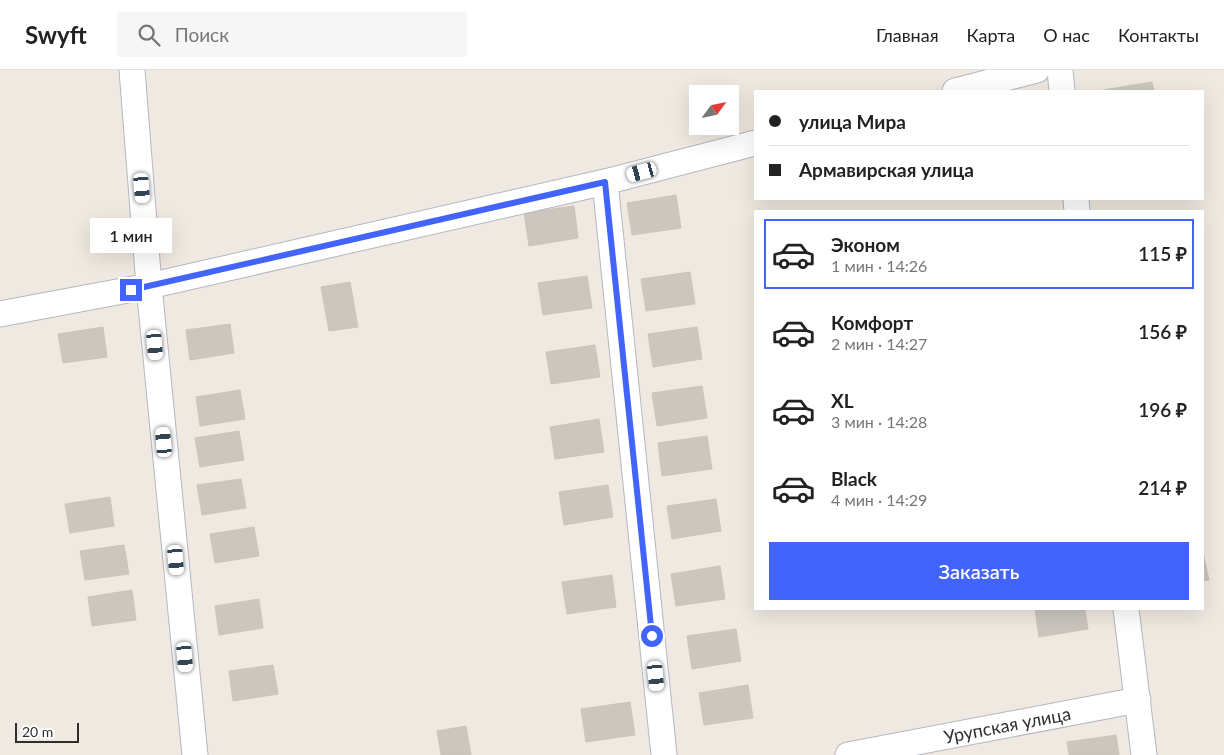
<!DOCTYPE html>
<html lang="ru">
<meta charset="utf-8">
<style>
:root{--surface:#fff;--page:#f6f6f6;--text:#222;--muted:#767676;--line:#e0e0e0;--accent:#4264fb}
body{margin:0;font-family:Lato,sans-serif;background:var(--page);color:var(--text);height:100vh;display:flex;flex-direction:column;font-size:19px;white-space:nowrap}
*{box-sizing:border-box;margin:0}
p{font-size:16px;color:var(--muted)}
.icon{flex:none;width:28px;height:28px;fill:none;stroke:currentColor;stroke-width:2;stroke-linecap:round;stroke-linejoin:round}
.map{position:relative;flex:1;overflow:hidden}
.side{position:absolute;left:754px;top:140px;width:450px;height:400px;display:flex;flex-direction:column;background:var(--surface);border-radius:0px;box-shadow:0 5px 20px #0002}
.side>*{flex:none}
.top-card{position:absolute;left:754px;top:20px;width:450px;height:110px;border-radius:0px;box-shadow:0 5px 20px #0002;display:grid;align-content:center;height:110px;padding:0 15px;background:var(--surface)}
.needle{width:32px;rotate:57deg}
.controls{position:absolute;left:689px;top:15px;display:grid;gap:10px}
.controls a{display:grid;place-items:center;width:50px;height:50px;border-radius:0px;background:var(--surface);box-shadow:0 5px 20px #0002;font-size:25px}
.scale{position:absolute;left:15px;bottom:12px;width:64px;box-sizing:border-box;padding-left:5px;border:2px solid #2e2e2e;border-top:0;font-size:14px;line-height:18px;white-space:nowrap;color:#2e2e2e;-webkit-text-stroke:4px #fff;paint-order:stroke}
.end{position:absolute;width:22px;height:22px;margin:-11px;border:6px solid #4264fb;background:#fff;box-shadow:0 0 0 2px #fff}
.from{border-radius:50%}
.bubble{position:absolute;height:35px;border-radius:0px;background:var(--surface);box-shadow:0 5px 20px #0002;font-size:16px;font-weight:600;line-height:35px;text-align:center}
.car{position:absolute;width:15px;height:30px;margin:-15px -8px;border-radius:6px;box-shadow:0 0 4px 1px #0007;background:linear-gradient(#fff 24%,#345 0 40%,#fff 0 76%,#345 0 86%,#fff 0)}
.top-card b{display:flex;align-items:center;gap:18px;height:48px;font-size:19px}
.top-card b+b{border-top:1px solid var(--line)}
.top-card i{width:12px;height:12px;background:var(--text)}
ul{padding:9px 0 0;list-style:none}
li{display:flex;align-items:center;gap:15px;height:70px;margin:0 10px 8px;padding:0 5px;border:2px solid transparent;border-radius:0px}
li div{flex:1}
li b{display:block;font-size:19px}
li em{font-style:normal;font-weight:600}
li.on{border-color:var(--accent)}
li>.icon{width:45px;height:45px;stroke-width:1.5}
.action{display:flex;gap:10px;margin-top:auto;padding:10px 15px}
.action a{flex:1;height:58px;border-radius:0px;background:var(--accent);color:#fff;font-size:20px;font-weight:600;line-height:58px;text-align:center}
header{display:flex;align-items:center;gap:30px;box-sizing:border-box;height:70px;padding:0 25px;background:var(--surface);border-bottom:1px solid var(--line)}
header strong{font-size:24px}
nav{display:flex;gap:28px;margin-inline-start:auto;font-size:18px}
.search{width:350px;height:45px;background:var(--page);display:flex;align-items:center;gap:12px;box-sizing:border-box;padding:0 18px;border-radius:0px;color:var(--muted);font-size:19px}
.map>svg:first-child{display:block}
</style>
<header>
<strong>Swyft</strong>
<div class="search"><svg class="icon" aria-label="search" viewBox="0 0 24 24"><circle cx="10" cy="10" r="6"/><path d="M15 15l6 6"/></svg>Поиск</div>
<nav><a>Главная</a><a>Карта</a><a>О нас</a><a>Контакты</a></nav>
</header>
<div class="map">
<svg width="1224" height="685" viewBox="0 0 1224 685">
<rect width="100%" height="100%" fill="#efe9e1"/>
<g fill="#cbc7bf" stroke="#cbc5ba">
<path d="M1152 12 1154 21H1103V20Z"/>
<path d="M676 125 681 158 632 165 627 133Z"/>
<path d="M574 136 578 168 529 176 524 143Z"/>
<path d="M690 202 695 234 646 241 641 209Z"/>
<path d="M587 206 592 238 543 245 538 213Z"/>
<path d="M350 212 358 257 329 261 321 217Z"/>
<path d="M230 254 234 283 190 290 186 260Z"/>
<path d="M103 257 107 287 63 293 58 264Z"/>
<path d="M697 257 702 289 653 297 648 264Z"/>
<path d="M595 275 600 307 551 314 546 282Z"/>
<path d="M702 316 707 348 657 356 652 323Z"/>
<path d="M240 320 245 349 200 356 196 327Z"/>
<path d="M599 349 604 382 555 389 550 357Z"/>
<path d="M239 361 244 390 200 397 195 368Z"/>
<path d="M707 366 712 399 662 406 658 373Z"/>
<path d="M241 409 246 438 202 445 197 415Z"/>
<path d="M608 415 613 447 564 455 559 422Z"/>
<path d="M110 427 114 456 70 463 65 434Z"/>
<path d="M716 429 721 461 672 469 667 436Z"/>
<path d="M254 457 259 486 215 493 210 464Z"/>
<path d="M124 475 129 504 85 510 80 481Z"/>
<path d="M1202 478 1209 510 1202 511Z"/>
<path d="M720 496 725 529 676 536 671 504Z"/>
<path d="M612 505 616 537 567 544 562 512Z"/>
<path d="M132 520 136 550 92 556 88 527Z"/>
<path d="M259 529 263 558 219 565 215 536Z"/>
<path d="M1035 539H1085L1088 559 1039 567Z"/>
<path d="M736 559 741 591 692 599 687 566Z"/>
<path d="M273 595 278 624 233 631 229 601Z"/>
<path d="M748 615 753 648 704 655 699 623Z"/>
<path d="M630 632 635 665 586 672 581 639Z"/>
<path d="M466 656 471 685H441L437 661Z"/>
<path d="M1116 665 1119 685H1069L1067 672Z"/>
</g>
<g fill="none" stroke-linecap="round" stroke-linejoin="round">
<defs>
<g id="street">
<path d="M132 0 149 216 195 685"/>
<path d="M1060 0 1062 21"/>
<path d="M955 21 1037 0"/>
<path d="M605 112 664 685"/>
<path d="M1076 129 1077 141"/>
<path d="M0 244 149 216 605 112 755 73"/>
<path d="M1126 539 1144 685"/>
<path id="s1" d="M848 685 1138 630"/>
</g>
</defs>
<use href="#street" stroke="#b4b7c1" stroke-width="27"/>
<use href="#street" stroke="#fff" stroke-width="25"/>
</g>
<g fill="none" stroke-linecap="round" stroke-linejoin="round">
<path stroke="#4264fb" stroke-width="6" d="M131 220 605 112 652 566"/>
</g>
<g text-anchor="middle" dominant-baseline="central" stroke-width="4" stroke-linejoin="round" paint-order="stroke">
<g font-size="18" fill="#2e2e2e" stroke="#fff">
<text stroke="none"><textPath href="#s1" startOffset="162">Урупская улица</textPath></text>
</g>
</g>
</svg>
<div class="controls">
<a><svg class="needle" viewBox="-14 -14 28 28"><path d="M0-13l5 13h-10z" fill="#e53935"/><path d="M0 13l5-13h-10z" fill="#767676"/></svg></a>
</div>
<div class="scale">20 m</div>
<i class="end from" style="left:652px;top:566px"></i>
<i class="end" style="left:131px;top:220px"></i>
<div class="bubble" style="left:90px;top:148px;width:82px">1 мин</div>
<i class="car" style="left:642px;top:102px;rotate:255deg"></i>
<i class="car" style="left:142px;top:118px;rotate:175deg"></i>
<i class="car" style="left:155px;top:275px;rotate:175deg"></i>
<i class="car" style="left:164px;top:372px;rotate:355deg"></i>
<i class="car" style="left:176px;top:490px;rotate:175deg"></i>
<i class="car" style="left:185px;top:587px;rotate:175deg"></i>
<i class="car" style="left:656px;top:606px;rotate:174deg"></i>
<div class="top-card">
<b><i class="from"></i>улица Мира</b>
<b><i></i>Армавирская улица</b>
</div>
<section class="side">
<ul>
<li class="on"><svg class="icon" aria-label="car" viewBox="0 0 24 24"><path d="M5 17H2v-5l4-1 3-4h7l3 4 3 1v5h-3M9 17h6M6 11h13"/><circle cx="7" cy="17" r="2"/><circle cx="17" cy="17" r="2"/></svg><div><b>Эконом</b><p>1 мин · 14:26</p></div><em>115 ₽</em></li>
<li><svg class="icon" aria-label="car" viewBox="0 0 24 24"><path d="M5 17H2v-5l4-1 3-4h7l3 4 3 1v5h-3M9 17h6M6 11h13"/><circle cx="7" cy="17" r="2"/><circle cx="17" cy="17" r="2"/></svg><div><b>Комфорт</b><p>2 мин · 14:27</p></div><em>156 ₽</em></li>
<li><svg class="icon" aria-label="car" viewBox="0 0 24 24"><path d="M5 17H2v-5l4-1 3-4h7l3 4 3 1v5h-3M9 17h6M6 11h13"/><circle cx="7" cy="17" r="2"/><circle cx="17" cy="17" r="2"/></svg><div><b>XL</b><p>3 мин · 14:28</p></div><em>196 ₽</em></li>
<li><svg class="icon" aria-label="car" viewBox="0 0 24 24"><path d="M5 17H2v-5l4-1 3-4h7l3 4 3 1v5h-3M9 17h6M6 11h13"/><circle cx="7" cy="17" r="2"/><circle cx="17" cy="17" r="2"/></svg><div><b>Black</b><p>4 мин · 14:29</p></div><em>214 ₽</em></li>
</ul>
<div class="action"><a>Заказать</a></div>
</section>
</div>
